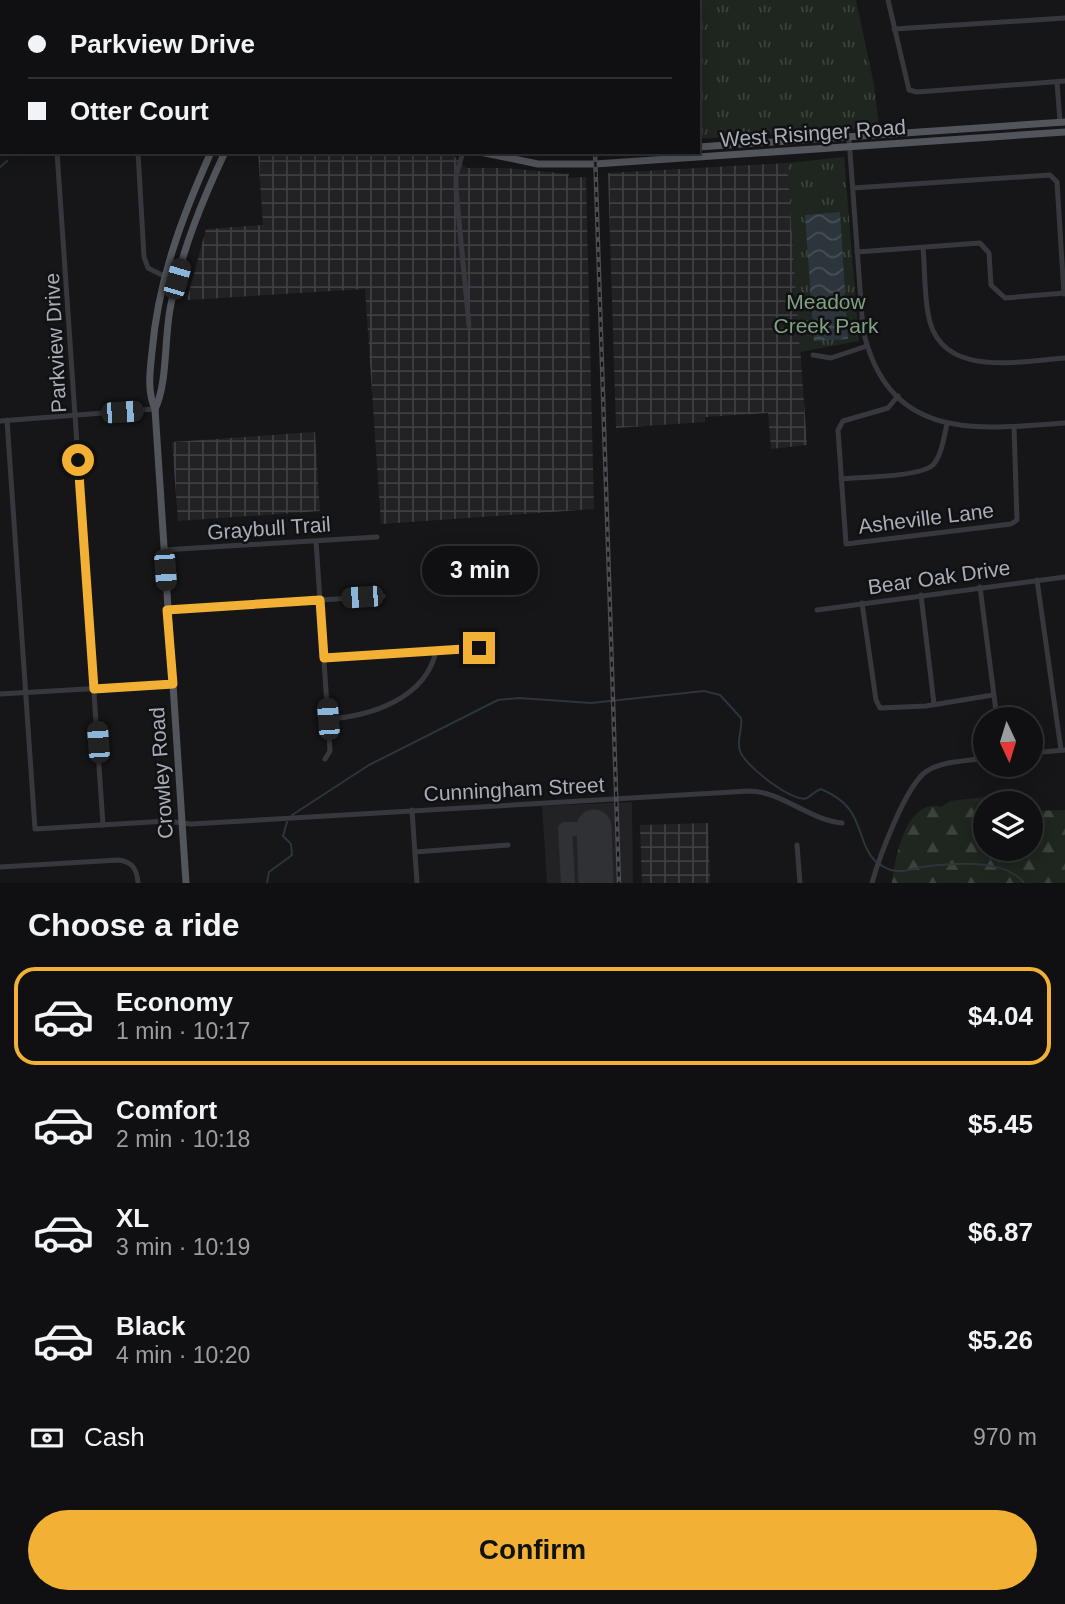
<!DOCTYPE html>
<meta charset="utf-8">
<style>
:root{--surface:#101012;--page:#19191b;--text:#f1f3f6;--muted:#9c9d9f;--line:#303032;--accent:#f2b134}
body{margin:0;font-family:Helvetica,sans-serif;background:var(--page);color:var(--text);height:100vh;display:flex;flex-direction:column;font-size:26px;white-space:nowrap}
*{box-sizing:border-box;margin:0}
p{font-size:23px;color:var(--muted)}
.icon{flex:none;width:38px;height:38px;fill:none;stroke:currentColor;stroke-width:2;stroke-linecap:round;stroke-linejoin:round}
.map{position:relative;height:883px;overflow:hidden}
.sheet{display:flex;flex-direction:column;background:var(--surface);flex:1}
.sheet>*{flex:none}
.guide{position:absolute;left:0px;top:0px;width:700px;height:154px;box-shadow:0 4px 18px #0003,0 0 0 2px var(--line);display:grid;align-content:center;height:154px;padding:0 28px;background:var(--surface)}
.needle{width:46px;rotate:176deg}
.tools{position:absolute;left:973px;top:707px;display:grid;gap:14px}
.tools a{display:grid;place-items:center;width:70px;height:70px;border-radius:50%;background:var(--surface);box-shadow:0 4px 18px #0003,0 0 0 2px var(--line);font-size:35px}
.end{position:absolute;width:32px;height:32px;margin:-16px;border:9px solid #f2b134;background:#111;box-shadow:0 0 0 4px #111}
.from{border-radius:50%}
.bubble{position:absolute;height:49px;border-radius:24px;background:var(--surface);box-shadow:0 4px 18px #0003,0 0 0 2px var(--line);font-size:23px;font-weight:700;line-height:49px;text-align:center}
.car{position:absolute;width:21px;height:42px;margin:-21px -10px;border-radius:9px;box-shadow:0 0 5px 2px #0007;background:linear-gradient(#222 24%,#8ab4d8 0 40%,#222 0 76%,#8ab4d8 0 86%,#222 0)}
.guide b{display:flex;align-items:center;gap:24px;height:66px;font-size:26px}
.guide b+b{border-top:2px solid var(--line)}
.guide i{width:18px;height:18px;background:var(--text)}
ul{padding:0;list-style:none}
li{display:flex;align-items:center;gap:21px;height:98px;margin:0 14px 10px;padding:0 14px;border:4px solid transparent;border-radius:21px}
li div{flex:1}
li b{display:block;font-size:26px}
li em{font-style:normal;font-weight:700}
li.on{border-color:var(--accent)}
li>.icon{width:63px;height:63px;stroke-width:1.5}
h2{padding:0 28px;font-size:32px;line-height:84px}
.pay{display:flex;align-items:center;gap:18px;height:77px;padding:0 28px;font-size:26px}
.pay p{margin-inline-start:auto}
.primary-button{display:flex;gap:14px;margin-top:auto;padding:14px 28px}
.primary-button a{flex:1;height:80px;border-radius:42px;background:var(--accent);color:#111;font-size:28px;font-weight:700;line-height:80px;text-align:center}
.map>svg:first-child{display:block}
</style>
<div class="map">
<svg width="1065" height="883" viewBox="0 0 1065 883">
<defs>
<pattern id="industrial-grid" width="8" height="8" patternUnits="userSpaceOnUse" patternTransform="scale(1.75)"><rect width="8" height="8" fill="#222225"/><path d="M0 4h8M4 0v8" fill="none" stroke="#3f3f43"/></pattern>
<pattern id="grass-tufts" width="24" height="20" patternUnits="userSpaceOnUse" patternTransform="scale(1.75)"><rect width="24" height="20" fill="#1e261f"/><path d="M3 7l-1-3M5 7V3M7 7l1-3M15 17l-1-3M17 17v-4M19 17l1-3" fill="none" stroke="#3c433d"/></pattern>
<pattern id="forest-firs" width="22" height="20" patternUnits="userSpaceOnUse" patternTransform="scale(1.75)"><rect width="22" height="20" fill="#1e261f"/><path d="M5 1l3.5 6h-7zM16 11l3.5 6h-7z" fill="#3c433d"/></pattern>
<pattern id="water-waves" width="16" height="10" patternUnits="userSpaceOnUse" patternTransform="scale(1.75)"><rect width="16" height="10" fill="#2c353c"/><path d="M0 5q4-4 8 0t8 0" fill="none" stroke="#485056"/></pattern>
</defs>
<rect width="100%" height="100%" fill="#161618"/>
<path fill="#222225" d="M632 802 633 883H547L542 806Z"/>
<g fill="url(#industrial-grid)">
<path d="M258 152H450L466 168H505L569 174 568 178 586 177 594 509 381 524 365 289 187 300 206 229 263 225Z"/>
<path d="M787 163 807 445 771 449 768 413 705 417V422L616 428 608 173Z"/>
<path d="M315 432 320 511 178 521 172 442Z"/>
<path d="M708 823 710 883H642L640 825Z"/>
</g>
<g fill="url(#grass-tufts)">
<path d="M596 0H856L874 85 879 127 698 139V2Z"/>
<path d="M844 157 859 341 800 352 787 163Z"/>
</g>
<path fill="url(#forest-firs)" d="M994 796H1017L1020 803H985V849H1031V811L1065 810V883H892C895 858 906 798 941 807L950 801Z"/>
<path fill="url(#water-waves)" d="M840 212 848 339 814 341 805 215Z"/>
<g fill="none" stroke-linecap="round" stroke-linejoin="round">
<g stroke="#2c353c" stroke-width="2">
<path d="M0 167 7 161"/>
<path d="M292 815 369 765 498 700 519 698 591 703 704 691 720 695 741 718C743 730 736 739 740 751 744 765 794 804 807 798 812 795 815 791 821 789 834 795 846 802 853 815 865 837 863 861 891 870 902 873 911 869 922 867 952 863 1004 858 1024 883"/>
<path d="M267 883 269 872 292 855 291 844 283 836 287 822"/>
</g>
<path stroke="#303135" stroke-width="14" d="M568 883 565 829H594"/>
<path stroke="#303135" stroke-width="35" d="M594 827 596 883"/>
<g stroke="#37383d" stroke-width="5">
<path d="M337 0 338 2"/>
<path d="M888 0 909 90 917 92 1065 81"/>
<path d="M894 29 1065 18"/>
<path d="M1057 82 1060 122"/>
<path d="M849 138 863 330C889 441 974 430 1065 423"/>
<path d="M0 148H2"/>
<path d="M57 152 103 825"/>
<path d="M138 152 144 257 148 268 164 276"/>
<path d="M463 152 456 176V189L469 326"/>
<path d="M853 188 1050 175 1057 182 1064 294"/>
<path d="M923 248C925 269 924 291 928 313 938 380 1018 361 1065 358"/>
<path d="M857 252 980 243 989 253 991 285 1005 298 1065 293"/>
<path d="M813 355 831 358 867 346"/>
<path d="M898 396 888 408 843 421 838 430 846 544 1011 524 1017 520 1014 427"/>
<path d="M7 420 35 829 167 821 191 824 749 791C781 791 809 820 842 823"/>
<path d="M0 421 155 409"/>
<path d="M841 479C860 477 920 477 933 465 942 455 944 436 947 424"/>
<path d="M316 541 330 751 325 759"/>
<path d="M163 550 377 537"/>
<path d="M1037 580 1061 750"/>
<path d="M980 587 997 719"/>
<path d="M921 595 934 704"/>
<path d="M862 603 876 700 880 708 926 706 993 695"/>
<path d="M167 610 383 596"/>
<path d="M817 610 1065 577"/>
<path d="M324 658 479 648"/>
<path d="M0 694 173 684"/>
<path d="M328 719C372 716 426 698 436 651"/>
<path d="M1031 753 1065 750"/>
<path d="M412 810 417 883"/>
<path d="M797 845 800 883"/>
<path d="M415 852 508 845"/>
<path d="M0 867 119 860C133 862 137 870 138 883"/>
<path d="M872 883C879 858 906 784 927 771 942 761 967 761 985 758"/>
</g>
<g stroke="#53555c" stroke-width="7">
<path d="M275 2 276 0"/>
<path d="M289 2 290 0"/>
<path d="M698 147 1065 122"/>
<path d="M480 152 538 164H595L1065 132"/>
<path d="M525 152H624"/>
<path d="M155 409C168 383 164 335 171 304 182 250 202 201 225 152"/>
<path d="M186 883 155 409C147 391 150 371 152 352 158 280 182 217 211 152"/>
</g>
<defs>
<g id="rail">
<path d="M590 0V2"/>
<path d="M595 152 619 883"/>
</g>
</defs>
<use href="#rail" stroke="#4a4c52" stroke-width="4.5"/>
<use href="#rail" stroke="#111113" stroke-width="2" stroke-dasharray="5" stroke-linecap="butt"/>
</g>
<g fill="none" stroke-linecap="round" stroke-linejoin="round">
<path stroke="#f2b134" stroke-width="9" d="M78 460 94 689 173 684 167 610 320 600 324 658 479 648"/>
</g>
<g text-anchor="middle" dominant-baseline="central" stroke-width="5" stroke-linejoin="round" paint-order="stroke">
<g font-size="21" fill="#a8adb8" stroke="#111113">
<text transform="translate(813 133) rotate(-4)">West Risinger Road</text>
<text transform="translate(55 343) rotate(-93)">Parkview Drive</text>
<text transform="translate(926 518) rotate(-7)">Asheville Lane</text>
<text transform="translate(269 528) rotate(-4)">Graybull Trail</text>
<text transform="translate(939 577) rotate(-8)">Bear Oak Drive</text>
<text transform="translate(161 773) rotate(-94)">Crowley Road</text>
<text transform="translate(514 789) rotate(-3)">Cunningham Street</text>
</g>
<g font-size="21" fill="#7fa381" stroke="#111113">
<text x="826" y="301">Meadow<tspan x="826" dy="24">Creek Park</tspan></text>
</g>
</g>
</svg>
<div class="tools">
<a><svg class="needle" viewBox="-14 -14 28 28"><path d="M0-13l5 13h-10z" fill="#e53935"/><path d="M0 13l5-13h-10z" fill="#9c9d9f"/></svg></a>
<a><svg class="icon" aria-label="layers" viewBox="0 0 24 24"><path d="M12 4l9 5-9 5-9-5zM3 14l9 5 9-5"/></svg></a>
</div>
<i class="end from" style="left:78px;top:460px"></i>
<i class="end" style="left:479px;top:648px"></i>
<div class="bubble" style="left:422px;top:546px;width:116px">3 min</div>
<i class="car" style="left:177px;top:279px;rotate:16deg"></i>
<i class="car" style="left:122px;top:412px;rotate:86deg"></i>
<i class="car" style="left:165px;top:570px;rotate:176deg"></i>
<i class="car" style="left:362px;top:597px;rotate:266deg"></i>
<i class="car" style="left:328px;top:719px;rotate:356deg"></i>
<i class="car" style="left:98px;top:742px;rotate:356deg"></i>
<div class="guide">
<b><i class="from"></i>Parkview Drive</b>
<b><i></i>Otter Court</b>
</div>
</div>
<section class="sheet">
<h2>Choose a ride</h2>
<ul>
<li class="on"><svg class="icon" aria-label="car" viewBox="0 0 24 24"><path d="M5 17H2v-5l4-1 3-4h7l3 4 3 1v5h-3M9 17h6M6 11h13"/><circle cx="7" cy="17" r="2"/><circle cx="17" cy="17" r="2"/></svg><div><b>Economy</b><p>1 min · 10:17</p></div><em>$4.04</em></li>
<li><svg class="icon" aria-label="car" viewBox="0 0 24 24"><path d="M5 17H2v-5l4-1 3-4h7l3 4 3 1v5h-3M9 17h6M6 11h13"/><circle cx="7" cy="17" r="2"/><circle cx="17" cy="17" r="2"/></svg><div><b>Comfort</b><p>2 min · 10:18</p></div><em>$5.45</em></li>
<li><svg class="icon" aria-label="car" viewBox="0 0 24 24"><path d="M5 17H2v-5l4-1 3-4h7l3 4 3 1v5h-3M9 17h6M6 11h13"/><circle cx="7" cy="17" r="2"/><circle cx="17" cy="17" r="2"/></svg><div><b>XL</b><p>3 min · 10:19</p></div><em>$6.87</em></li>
<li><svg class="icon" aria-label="car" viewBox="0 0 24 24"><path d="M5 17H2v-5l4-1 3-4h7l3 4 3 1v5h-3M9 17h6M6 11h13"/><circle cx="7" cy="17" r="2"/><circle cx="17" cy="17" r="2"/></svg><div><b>Black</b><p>4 min · 10:20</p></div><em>$5.26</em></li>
</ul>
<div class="pay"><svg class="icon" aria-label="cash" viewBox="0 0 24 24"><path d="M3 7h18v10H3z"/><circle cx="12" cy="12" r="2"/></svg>Cash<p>970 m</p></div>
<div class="primary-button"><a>Confirm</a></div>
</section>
